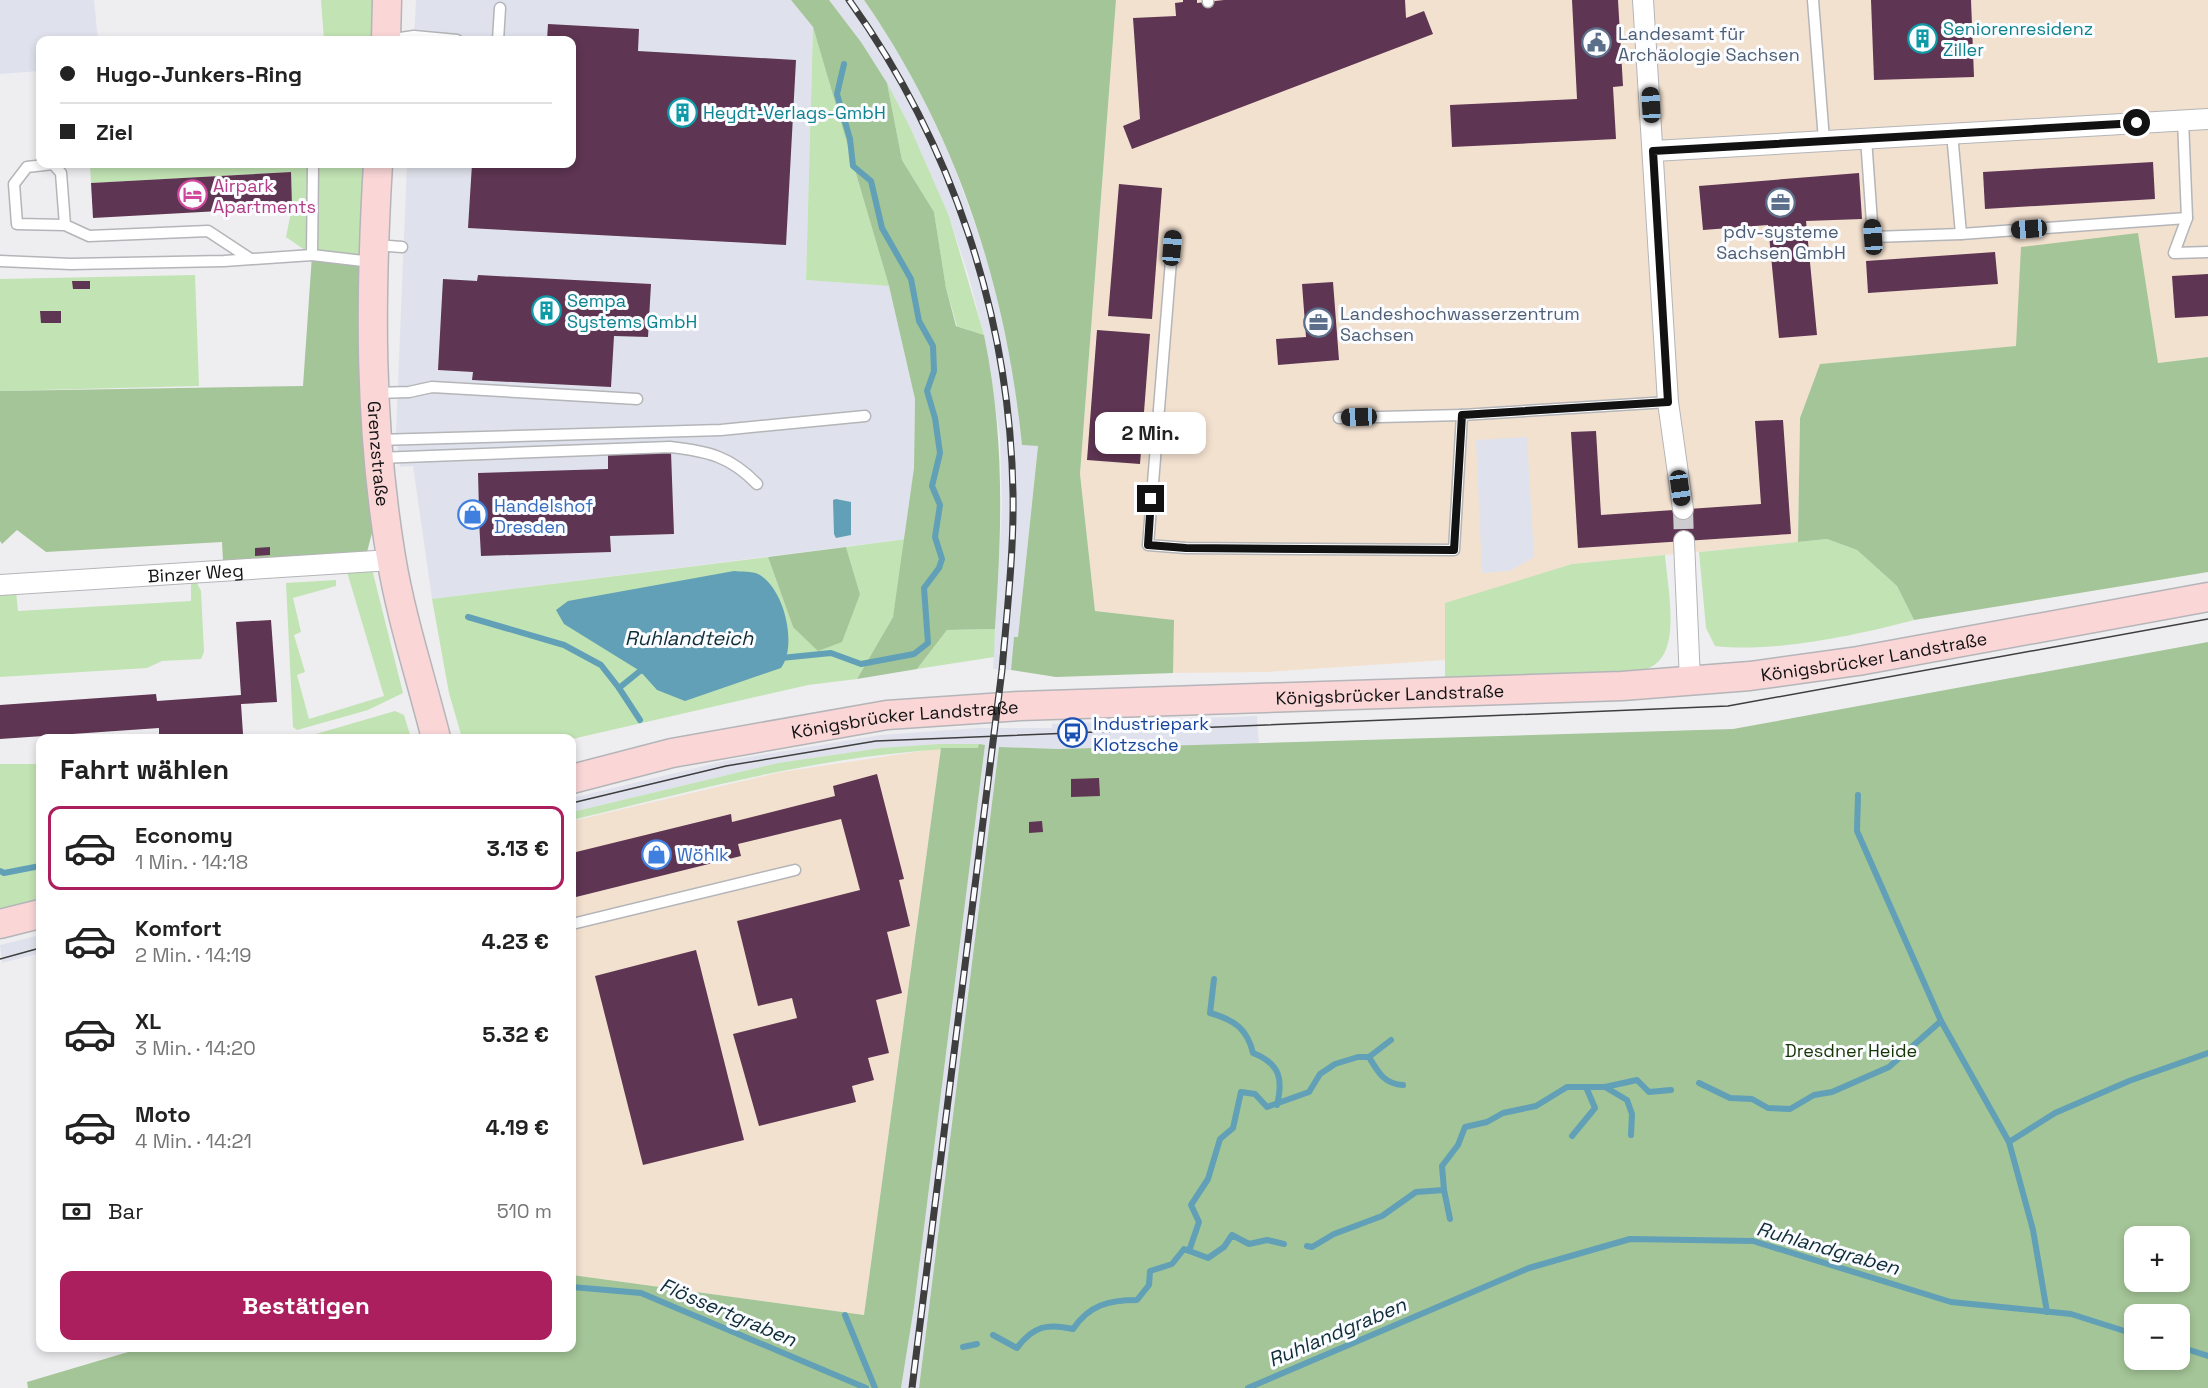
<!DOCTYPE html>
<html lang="de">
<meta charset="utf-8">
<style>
:root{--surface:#fff;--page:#f2f2f2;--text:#222;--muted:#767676;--line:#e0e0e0;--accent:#ac1f5e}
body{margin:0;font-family:"Space Grotesk",sans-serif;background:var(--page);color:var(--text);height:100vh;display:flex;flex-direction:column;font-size:22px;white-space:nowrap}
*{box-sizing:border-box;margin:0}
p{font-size:20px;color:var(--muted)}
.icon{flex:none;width:33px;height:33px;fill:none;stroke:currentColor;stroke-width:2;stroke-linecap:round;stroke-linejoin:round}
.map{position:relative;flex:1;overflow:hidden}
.drawer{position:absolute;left:36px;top:734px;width:540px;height:618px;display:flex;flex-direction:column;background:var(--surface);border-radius:12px;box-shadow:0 3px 9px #0003}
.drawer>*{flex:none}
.guide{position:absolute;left:36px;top:36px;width:540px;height:132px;border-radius:12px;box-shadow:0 3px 9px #0003;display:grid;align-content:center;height:132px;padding:0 24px;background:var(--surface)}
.tools{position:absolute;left:2124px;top:1226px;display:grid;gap:12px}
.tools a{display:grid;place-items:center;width:66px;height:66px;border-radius:12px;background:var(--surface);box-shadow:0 3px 9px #0003;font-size:30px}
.end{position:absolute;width:27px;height:27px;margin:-14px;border:8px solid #121213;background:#fff;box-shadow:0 0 0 3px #fff}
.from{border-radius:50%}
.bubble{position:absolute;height:42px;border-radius:12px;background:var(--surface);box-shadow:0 3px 9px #0003;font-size:20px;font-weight:700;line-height:42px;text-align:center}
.car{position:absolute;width:18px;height:36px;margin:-18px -9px;border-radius:8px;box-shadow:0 0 4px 2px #0007;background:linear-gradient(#222 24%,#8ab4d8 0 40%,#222 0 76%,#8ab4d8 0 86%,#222 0)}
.guide b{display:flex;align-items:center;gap:21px;height:57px;font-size:22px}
.guide b+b{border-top:2px solid var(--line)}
.guide i{width:15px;height:15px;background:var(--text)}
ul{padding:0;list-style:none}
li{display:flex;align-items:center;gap:18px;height:84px;margin:0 12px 9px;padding:0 12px;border:3px solid transparent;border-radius:12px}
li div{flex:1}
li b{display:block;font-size:22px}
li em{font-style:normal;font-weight:700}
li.active{border-color:var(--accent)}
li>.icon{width:54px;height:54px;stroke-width:1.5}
h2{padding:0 24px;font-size:27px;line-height:72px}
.pay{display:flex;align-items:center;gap:15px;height:66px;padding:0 24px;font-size:22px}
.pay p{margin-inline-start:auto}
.primary-button{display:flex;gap:12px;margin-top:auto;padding:12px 24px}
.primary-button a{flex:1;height:69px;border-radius:12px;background:var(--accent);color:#fff;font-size:24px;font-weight:700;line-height:69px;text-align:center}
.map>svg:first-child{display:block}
</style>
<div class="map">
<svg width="2208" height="1388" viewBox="0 0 2208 1388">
<rect width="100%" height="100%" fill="#eeeef1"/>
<g fill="#f3e1d0">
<path d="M1116 0H2208V357L2158 363 2016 346 1820 364 1800 418 1798 542 1572 564 1445 604 1446 660 1268 672 1173 673V620L1095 611 1080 474Z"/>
<path d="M941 748 864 1315 572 1275V821L781 772Z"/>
</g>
<g fill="#dfe2ec">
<path d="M0 0H94L98 40H40V71L0 74Z"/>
<path d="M416 0H791L813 27 806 280 889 286 915 399 914 468 906 539 432 599 413 466 400 467 396 433 407 164H572V40H414Z"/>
<path d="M829 0H864L899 52 926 100 952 160 992 272 1017 391 1022 444 1038 445 1018 637 1014 638 1011 670 993 669 1002 508 1000 437 984 335 968 274 949 216 910 127 861 42Z"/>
<path d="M1527 437 1534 557 1510 571 1482 573 1476 440Z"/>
<path d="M1257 716 1259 744 1058 749 999 748 919 1388H901L914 1307 985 745 881 748 778 763 572 812V798L725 761 881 735 977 728H1052V724Z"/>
<path d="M40 935V953L2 963 0 945Z"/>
</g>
<g fill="#c2e3b4">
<path d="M321 0H387L386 40H324Z"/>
<path d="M813 27 889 286 806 280Z"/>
<path d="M887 83 910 127 949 216 984 335 957 326 946 288 934 212 902 160Z"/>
<path d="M90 164H378L372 262 312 255 286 237 292 207 290 172 91 183Z"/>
<path d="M195 275 199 386 0 391V279Z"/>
<path d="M906 539 893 617 857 679 808 685 572 739 462 738 449 693 432 599 768 557 793 627 860 594 846 547Z"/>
<path d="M1827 539 1857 550 1897 586 1914 620C1858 635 1773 653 1715 646L1706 628 1699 552Z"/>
<path d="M1665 555C1667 581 1678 635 1662 657 1654 669 1638 673 1626 677L1445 683V603L1572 564Z"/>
<path d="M372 569 403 693 368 710 297 730 293 727 286 583 336 580V586L293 598 301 632 294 635 305 672 297 675 309 719 384 696 347 572Z"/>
<path d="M191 580 196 581 201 591 204 652 201 659 162 661 147 668 0 677V592L16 591 18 611 191 601Z"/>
<path d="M995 629 994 657 917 669 947 630Z"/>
<path d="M395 711 404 715 411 738H302Z"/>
<path d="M940 744H979V748C841 750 704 788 572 820V812L778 763 881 748Z"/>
<path d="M0 764H40V903L0 912Z"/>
</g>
<g fill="#a4c597" fill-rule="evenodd">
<path d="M791 0H829L861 42 887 83 902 160 934 212 946 288 956 326 984 335C1005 438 1002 525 995 629L947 630 917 669 857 679 893 617 914 468 915 399 889 286 813 27Z"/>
<path d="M864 0H1116L1080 474 1095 611 1174 620 1173 673 1056 677 1011 670 1014 637H1018L1038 446 1022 445C1006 285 956 132 864 0Z"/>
<path d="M2138 233 2158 363 2208 357V572L1914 620 1897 586 1857 550 1827 539 1798 542 1800 418 1820 364 2016 346 2021 247Z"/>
<path d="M312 255 372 262 382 494 366 556 223 561 222 542 46 552 17 530 2 544 0 541V391L303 386Z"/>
<path d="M846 547 860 594 842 642 818 651 793 627 768 557Z"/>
<path d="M2208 642V1388H919L999 747 1058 749 1733 729ZM2134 1236H2180V1281H2134ZM2134 1314H2180V1359H2134Z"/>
<path d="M979 744 985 745 914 1307 901 1388H28L27 1382 145 1347H572V1275L864 1315 941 748H978Z"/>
</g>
<g fill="#61a0b6">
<path d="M836 499 851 502V535L836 538 834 534 833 500Z"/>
<path d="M734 571C741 572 752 571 758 574 784 587 798 645 781 668L685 701 657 690 640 671 564 624 556 610 568 601Z"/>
</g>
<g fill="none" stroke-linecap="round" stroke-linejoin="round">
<g stroke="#61a0b6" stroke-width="6">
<path d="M468 617 564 645 601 665 619 688"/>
<path d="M781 658 831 653 861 664 914 654 928 643 924 588 939 568 942 559 935 537 940 505 932 486 940 453 935 418 927 391 934 371 933 346 919 321 911 279 882 228 871 181 853 166 850 139 837 94 844 64"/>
<path d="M640 720 619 688 640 671 648 670"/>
<path d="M1858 795 1857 831 1941 1021 2009 1142 2033 1230 2047 1312"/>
<path d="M0 871 4 873 40 866"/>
<path d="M1214 979 1210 1013C1234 1020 1247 1028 1253 1053 1281 1064 1283 1080 1277 1105"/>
<path d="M1369 1057C1378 1072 1384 1084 1403 1085"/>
<path d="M1699 1083 1730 1098 1752 1099 1768 1108 1790 1109 1814 1095 1832 1092 1889 1067 1941 1021"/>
<path d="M1605 1087 1627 1100 1632 1114 1631 1135"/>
<path d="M1572 1136 1595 1108 1586 1087"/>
<path d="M2009 1142 2055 1113 2129 1081 2208 1053"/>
<path d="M1444 1190 1450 1219"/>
<path d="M1307 1246 1312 1247 1334 1234 1382 1216 1416 1192 1444 1190 1442 1166 1458 1145 1465 1127 1487 1122 1503 1113 1536 1106 1567 1087H1605L1637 1080 1649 1092 1671 1090"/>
<path d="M1189 1251 1199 1222 1191 1205 1208 1179 1220 1139 1233 1128 1241 1092 1255 1094 1267 1107 1309 1092 1320 1074 1335 1064 1358 1057H1369L1391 1040"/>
<path d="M572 1287 641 1293 866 1388"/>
<path d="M845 1315 875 1388"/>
<path d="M993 1335 1017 1348C1033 1326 1048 1323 1073 1329 1089 1305 1109 1300 1137 1300L1149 1285 1150 1271 1172 1264 1184 1249 1208 1258 1224 1247 1232 1235 1249 1244 1267 1240 1284 1244"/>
<path d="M963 1347 977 1344"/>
<path d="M2180 1347 2208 1356"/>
<path d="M1248 1388 1529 1268 1630 1239 1753 1241 1951 1302 2071 1314 2134 1334"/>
</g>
</g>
<g fill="#5e3552">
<path d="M1183 0H1197V3L1224 0H1405L1406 18 1424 11 1433 34 1132 149 1123 126 1140 119 1133 18 1176 16 1175 3 1183 2Z"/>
<path d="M1572 0H1618L1623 86 1613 87 1616 139 1452 147 1450 105 1577 99Z"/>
<path d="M1871 0H1971L1974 77 1874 80Z"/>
<path d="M548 24 639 29 638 51 796 60 786 245 468 228 472 164H572V40H547Z"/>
<path d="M2153 162 2155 199 1985 209 1983 172Z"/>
<path d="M291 172 292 207 93 218 91 183Z"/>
<path d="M1859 173 1862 219 1806 221 1817 335 1779 338 1768 225 1703 230 1699 186Z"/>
<path d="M1119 184 1162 188 1152 319 1108 316Z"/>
<path d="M1995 252 1998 284 1868 293 1866 261Z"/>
<path d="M2208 274V316L2175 318 2172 276Z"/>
<path d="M478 275 651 284 648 337 614 336 611 387 472 380 473 372 438 370 443 279 477 281Z"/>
<path d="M72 281H90V289H73Z"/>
<path d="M1333 282 1339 360 1278 365 1276 339 1306 337 1302 284Z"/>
<path d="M40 311H61V323H41Z"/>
<path d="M1097 330 1150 334 1140 464 1087 460Z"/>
<path d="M1783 420 1791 534 1578 548 1571 432 1596 431 1601 515 1761 504 1755 421Z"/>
<path d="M671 452 674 534 610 536 611 552 481 556 479 520 474 521 473 510H479L478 473 608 469V454Z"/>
<path d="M270 547V555L255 556V548Z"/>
<path d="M271 620 277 702 241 704 243 734 159 738V728L0 739V705L156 694 157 701 241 695 236 622Z"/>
<path d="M877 774 904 879 899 880 910 926 887 932 902 993 876 1000 889 1053 868 1058 874 1080 852 1086 856 1102 759 1126 733 1034 797 1018 792 998 758 1006 737 921 860 890 841 819 738 844 741 856 572 898V853L731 814 732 822 835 796 833 786Z"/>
<path d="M1099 778 1100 796 1071 797V779Z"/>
<path d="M1042 821 1043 832 1029 833V822Z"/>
<path d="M696 950 744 1140 643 1165 595 976Z"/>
</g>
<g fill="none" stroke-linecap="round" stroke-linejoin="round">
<path stroke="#cdcdd0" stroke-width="20" stroke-dasharray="20 10" stroke-linecap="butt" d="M1683 509 1684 541"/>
<defs>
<g id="lane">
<path d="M1208 0V2"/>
<path d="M1813 0 1824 140"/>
<path d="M386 40 414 36 457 40"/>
<path d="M498 40 500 8"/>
<path d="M2183 120 2187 218 2174 253 2208 252"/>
<path d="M1952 133 1961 234 2187 218"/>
<path d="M1866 138 1873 237 1961 234"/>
<path d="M65 225 17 224 14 184 27 167 53 164 61 173 65 225 89 236 208 231 249 258"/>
<path d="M1173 236 1148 545 1186 548 1454 550 1462 415 1668 402"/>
<path d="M375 245 402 247"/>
<path d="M312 255 313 164"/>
<path d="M0 261 71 264 224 261 312 255 372 262"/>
<path d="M375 393 409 392 432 387 637 399"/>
<path d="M1339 418 1462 415"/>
<path d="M377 440 721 430 865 416"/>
<path d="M378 458 670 447C707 451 730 456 757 484"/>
<path d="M572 924 795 870"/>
</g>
<g id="street">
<path d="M1643 0 1668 402 1683 509"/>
<path d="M1654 151 2208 119"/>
<path d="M1684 541 1690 681"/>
<path id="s1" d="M0 585 391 560"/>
</g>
<g id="secondary">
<path d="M386 40 387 0"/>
<path id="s2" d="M378 164C370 298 369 424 391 557 401 618 421 678 436 738"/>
<path id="s3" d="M572 779 672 753 887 715 1020 706 1622 686 1750 676 1858 661 2208 597"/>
<path d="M0 924 40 914"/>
</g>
</defs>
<use href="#lane" stroke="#b4b5b8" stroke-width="13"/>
<use href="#street" stroke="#b4b5b8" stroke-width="22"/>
<use href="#secondary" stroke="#b4b5b8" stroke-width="31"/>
<use href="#lane" stroke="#fff" stroke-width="10"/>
<use href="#street" stroke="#fff" stroke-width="20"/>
<use href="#secondary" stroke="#fad6d7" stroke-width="28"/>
<g stroke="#3e3e3f" stroke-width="1.5">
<path d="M572 803 726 766 876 741 1728 706 2208 619"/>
<path d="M0 959 40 948"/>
</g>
<defs>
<path id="rail" d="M849 0C952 143 1010 317 1013 493 1014 552 1007 611 1002 670L912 1388"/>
</defs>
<use href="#rail" stroke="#3e3e3f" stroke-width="7"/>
<use href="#rail" stroke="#fbfcff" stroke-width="4.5" stroke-dasharray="14" stroke-linecap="butt"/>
</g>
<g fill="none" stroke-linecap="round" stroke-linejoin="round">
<path stroke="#121213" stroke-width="8" d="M1151 499 1148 545 1186 548 1454 550 1462 415 1668 402 1653 151 2137 123"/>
</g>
<defs>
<symbol id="building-ring" viewBox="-11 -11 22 22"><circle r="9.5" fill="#fbfcff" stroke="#0f9aa8" stroke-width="1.5"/><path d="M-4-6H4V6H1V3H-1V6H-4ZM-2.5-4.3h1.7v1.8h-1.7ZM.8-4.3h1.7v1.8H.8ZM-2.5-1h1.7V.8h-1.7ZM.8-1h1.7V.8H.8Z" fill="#0f9aa8"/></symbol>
<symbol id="civic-ring" viewBox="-11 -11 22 22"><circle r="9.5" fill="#fbfcff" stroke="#5c6f8a" stroke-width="1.5"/><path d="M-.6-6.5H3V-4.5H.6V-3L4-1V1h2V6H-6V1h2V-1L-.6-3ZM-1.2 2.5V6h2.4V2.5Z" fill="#5c6f8a"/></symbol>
<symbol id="hotel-ring" viewBox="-11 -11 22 22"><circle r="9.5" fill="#fbfcff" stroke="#d1479c" stroke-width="1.5"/><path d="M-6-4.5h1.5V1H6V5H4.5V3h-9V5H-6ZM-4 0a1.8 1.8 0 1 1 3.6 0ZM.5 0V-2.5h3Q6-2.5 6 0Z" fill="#d1479c"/></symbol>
<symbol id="office-ring" viewBox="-11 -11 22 22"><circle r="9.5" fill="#fbfcff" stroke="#5c6f8a" stroke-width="1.5"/><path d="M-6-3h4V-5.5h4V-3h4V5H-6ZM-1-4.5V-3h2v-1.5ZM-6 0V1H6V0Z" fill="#5c6f8a"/></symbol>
<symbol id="shop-ring" viewBox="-11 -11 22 22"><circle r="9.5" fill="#fbfcff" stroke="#3f7fe0" stroke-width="1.5"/><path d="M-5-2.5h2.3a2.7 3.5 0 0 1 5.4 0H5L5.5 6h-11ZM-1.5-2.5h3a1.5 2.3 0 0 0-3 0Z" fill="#3f7fe0"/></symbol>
<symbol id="bus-ring" viewBox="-11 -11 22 22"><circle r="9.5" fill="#fbfcff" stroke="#1a4fb4" stroke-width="1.5"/><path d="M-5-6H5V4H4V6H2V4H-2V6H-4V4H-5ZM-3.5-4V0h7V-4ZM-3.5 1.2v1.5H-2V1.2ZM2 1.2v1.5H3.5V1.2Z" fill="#1a4fb4"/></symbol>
</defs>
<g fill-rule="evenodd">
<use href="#building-ring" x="1906" y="22" width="33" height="33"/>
<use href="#civic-ring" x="1580" y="26" width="33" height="33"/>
<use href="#building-ring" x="666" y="96" width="33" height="33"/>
<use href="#hotel-ring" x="176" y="178" width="33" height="33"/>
<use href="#office-ring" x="1764" y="186" width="33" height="33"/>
<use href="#building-ring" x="530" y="294" width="33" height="33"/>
<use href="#office-ring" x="1302" y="306" width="33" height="33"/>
<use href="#shop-ring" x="456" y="498" width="33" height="33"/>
<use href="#bus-ring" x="1056" y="716" width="33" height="33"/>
<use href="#shop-ring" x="640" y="838" width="33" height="33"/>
</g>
<g text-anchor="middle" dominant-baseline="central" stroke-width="6" stroke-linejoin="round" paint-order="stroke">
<g font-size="18" fill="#0d838f" stroke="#fbfcff" text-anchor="start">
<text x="1943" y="28">Seniorenresidenz<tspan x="1943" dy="21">Ziller</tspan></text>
<text x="703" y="112">Heydt-Verlags-GmbH</text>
<text x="567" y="300">Sempa<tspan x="567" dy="21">Systems GmbH</tspan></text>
</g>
<g font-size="18" fill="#4e5e75" stroke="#fbfcff" text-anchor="start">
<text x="1618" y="33">Landesamt für<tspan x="1618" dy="21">Archäologie Sachsen</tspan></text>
<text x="1781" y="231" text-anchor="middle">pdv-systeme<tspan x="1781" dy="21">Sachsen GmbH</tspan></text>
<text x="1340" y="313">Landeshochwasserzentrum<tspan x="1340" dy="21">Sachsen</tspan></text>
</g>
<g font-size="18" fill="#b23c85" stroke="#fbfcff" text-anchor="start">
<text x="213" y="185">Airpark<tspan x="213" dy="21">Apartments</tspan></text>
</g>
<g font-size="18" fill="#121213" stroke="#fbfcff">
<text stroke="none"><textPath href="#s2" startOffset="290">Grenzstraße</textPath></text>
<text stroke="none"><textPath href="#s1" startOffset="196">Binzer Weg</textPath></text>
<text stroke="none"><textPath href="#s3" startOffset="1311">Königsbrücker Landstraße</textPath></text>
<text stroke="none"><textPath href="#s3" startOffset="825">Königsbrücker Landstraße</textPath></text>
<text stroke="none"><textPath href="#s3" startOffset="339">Königsbrücker Landstraße</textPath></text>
</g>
<g font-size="18" fill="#366cbe" stroke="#fbfcff" text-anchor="start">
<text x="494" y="505">Handelshof<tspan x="494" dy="21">Dresden</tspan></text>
<text x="677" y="854">Wöhlk</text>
</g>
<g font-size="18" fill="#164399" stroke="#fbfcff" text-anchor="start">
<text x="1093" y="723">Industriepark<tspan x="1093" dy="21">Klotzsche</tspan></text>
</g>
<g font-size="18" fill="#163504" stroke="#fbfcff">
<text x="1851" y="1050">Dresdner Heide</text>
</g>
<g font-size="20" font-style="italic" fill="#0e2d38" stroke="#fbfcff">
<text x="689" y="638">Ruhlandteich</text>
<text transform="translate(1828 1248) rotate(16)">Ruhlandgraben</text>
<text transform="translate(728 1312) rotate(23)">Flössertgraben</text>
<text transform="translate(1337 1332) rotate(-23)">Ruhlandgraben</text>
</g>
</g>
</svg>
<div class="tools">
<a>+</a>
<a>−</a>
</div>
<i class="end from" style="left:2137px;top:123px"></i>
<i class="end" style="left:1151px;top:499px"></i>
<div class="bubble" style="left:1095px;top:412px;width:111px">2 Min.</div>
<i class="car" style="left:1651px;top:105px;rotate:357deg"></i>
<i class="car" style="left:2029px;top:229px;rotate:266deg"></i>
<i class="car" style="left:1873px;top:237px;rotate:356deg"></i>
<i class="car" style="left:1172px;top:248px;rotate:5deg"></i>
<i class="car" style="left:1359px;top:417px;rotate:268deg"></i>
<i class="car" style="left:1680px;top:488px;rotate:172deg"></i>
<div class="guide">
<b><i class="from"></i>Hugo-Junkers-Ring</b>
<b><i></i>Ziel</b>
</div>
<section class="drawer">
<h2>Fahrt wählen</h2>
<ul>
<li class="active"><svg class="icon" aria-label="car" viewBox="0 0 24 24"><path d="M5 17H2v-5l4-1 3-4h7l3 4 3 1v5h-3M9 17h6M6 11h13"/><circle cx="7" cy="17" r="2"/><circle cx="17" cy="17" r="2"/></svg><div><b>Economy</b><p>1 Min. · 14:18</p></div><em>3.13 €</em></li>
<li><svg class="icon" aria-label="car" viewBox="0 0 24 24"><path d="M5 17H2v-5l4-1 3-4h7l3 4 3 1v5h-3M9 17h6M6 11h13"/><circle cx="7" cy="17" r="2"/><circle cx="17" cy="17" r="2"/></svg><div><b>Komfort</b><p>2 Min. · 14:19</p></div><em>4.23 €</em></li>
<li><svg class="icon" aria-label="car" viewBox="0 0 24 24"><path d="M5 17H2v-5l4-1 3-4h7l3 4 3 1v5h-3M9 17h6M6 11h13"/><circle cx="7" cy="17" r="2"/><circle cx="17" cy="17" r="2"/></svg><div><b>XL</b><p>3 Min. · 14:20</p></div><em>5.32 €</em></li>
<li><svg class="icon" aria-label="car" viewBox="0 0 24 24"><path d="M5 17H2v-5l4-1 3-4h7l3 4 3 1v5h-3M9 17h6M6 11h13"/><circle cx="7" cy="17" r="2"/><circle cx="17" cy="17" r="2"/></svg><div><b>Moto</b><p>4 Min. · 14:21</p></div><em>4.19 €</em></li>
</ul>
<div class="pay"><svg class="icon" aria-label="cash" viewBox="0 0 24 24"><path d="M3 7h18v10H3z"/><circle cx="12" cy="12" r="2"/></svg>Bar<p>510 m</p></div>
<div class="primary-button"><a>Bestätigen</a></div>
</section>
</div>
